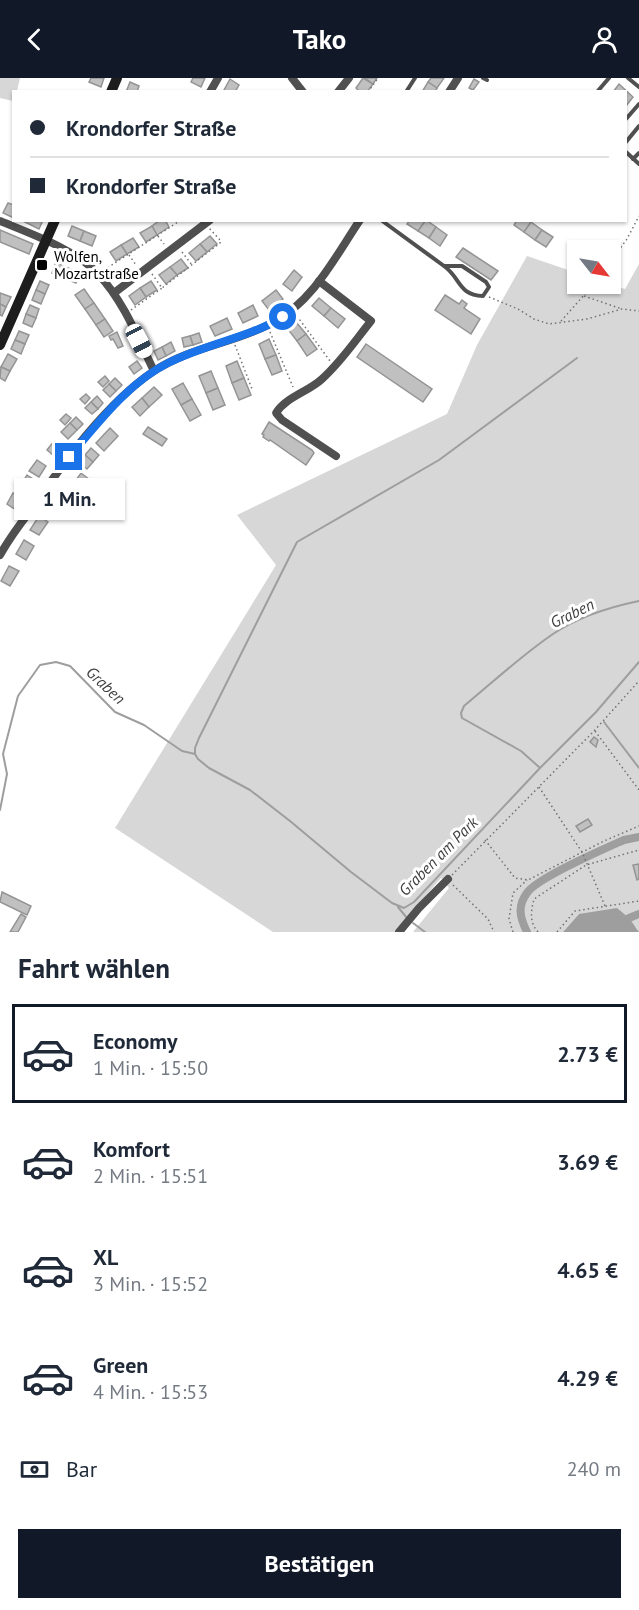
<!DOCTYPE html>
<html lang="de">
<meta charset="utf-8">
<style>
:root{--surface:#fff;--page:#f6f6f7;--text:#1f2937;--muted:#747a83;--line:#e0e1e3;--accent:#111827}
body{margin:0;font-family:"PT Sans",sans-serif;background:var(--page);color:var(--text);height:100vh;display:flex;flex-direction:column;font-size:22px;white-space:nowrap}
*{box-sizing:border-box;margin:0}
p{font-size:20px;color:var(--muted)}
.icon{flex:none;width:33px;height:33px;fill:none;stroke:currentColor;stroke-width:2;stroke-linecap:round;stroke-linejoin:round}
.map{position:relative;height:854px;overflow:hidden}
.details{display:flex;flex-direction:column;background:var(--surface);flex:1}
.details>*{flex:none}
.top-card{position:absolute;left:12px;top:12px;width:615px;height:132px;border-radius:0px;box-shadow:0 2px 4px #0004;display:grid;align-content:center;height:132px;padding:0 18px;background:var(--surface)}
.needle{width:39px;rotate:121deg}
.controls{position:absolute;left:567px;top:162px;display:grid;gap:12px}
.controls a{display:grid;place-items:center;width:54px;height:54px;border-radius:0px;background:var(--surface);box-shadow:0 2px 4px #0004;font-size:30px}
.end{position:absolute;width:27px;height:27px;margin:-14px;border:8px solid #1a73e8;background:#fff;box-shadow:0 0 0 3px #fff}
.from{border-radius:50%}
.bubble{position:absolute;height:42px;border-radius:0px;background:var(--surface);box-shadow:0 2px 4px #0004;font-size:20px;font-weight:700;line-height:42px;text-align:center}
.car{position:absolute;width:18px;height:36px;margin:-18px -9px;border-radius:8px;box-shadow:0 0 4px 2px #0007;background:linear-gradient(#fff 24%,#345 0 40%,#fff 0 76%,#345 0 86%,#fff 0)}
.top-card b{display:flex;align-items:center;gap:21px;height:57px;font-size:22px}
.top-card b+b{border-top:2px solid var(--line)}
.top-card i{width:15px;height:15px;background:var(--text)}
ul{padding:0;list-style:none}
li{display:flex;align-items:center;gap:18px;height:99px;margin:0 12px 9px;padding:0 6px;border:3px solid transparent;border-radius:0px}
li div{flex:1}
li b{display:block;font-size:22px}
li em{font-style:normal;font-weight:700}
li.active{border-color:var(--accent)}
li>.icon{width:54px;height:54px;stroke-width:1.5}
h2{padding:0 18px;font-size:27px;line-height:72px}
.pay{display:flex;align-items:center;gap:15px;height:66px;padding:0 18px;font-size:22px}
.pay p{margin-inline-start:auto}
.primary-button{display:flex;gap:12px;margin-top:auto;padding:12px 18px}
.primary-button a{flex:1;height:69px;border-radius:0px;background:var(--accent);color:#fff;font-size:24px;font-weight:700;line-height:69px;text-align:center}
header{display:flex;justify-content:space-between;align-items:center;height:78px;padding:0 18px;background:var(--accent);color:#fff;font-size:27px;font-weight:700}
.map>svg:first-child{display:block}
</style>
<header><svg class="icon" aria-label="back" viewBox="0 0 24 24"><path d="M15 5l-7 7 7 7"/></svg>Tako<svg class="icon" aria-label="person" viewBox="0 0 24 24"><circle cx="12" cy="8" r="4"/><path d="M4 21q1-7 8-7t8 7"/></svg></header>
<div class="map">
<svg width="639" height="854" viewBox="0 0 639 854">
<rect width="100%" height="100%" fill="#fff"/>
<g fill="#d7d7d7">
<path d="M0 0H20L17 13 14 14 13 23 0 20Z"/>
<path d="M527 178 577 195 578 206H608L625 211 639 186V854L636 849 579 836 563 854H413L449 810 441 800 394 854H273L115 750 276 487 237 437 447 336 477 267Z"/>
</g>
<path fill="#9e9e9e" d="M617 830 629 840 639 854H563L579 836Z"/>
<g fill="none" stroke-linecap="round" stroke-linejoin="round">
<g stroke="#9e9e9e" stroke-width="2">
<path d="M604 644 639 690"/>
<path d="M195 676 198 681 209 690 250 712 290 743 351 794 392 825 404 830 414 824 540 690 596 634 639 584"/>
<path d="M195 676V670L199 660 297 464 439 382 577 280"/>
<path d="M539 689 521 673 462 640 461 635 464 628C493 604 522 577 553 556 578 539 610 529 639 523"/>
<path d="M0 732 7 696 3 676 18 618 40 587 56 584 70 588 115 634 144 647 182 673 195 676"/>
<path d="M398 829 407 840"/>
<path d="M413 845 425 854"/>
</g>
<g stroke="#9e9e9e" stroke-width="8">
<path d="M629 840 639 836"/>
<path d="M527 854C520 840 517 828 527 815 537 800 604 771 624 762L639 759"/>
</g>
</g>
<g fill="#c0c0c0" stroke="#949494" stroke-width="1.5">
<path d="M91 0H104L101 9 89 4Z"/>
<path d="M193 0H205L201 9 191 4Z"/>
<path d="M363 0 373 6 367 14H360L356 10Z"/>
<path d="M365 0H377L373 6Z"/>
<path d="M431 0H444L437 10 428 4Z"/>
<path d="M230 1 239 7 235 14H223Z"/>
<path d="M474 1 479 4 473 12 469 10Z"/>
<path d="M130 4 139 8 137 14H126Z"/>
<path d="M428 4 437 10 435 14H422Z"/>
<path d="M619 6 633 19 626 28V14H613Z"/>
<path d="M8 125 14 127V140L3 135Z"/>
<path d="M21 142H43L39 151Z"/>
<path d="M160 142H165L169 149 157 157 152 148Z"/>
<path d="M410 142H426L418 153 407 146Z"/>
<path d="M426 142 436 149 429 160 418 153Z"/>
<path d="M517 142H529L531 144 524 154 514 147Z"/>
<path d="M531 144 542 152 535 162 524 154Z"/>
<path d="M72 148 84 153 80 163 68 158Z"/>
<path d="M152 148 157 157 146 164 140 155Z"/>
<path d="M436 149 447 157 440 168 429 160Z"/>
<path d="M0 152 33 166 29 176 0 164Z"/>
<path d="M542 152 553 159 546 169 535 162Z"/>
<path d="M84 153 96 158 92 168 80 163Z"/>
<path d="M210 158 217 166 207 174 200 166Z"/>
<path d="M133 160 139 169 127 176 121 167Z"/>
<path d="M200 166 207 174 196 183 189 175Z"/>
<path d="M121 167 127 176 116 183 110 174Z"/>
<path d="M463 170 498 193 491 202 456 179Z"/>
<path d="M181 181 188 190 177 197 170 189Z"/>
<path d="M56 184 68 190 64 200 52 195Z"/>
<path d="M170 189 177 197 166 206 159 197Z"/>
<path d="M68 190 80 195 76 205 64 200Z"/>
<path d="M294 192 302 199 292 213 283 206Z"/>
<path d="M40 203 49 207 45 216 36 212Z"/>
<path d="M151 203 157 212 146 219 140 210Z"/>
<path d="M140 210 146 219 135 227 129 218Z"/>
<path d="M84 211 94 225 85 231 75 217Z"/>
<path d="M36 212 45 216 41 226 32 222Z"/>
<path d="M276 212 283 221 269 232 262 223Z"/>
<path d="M0 215 11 219 6 229 0 226Z"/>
<path d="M445 217 459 226 462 222 467 226 464 230 480 241 471 256 435 232Z"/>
<path d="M319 220 331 230 324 238 312 228Z"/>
<path d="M94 225 105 241 96 247 85 231Z"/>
<path d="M0 226 6 229 2 238 0 237Z"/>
<path d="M30 227 39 231 36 240 26 236Z"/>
<path d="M253 227 258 238 243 245 238 235Z"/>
<path d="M331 230 345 241 338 250 324 238Z"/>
<path d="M26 236 36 240 32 249 23 245Z"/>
<path d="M227 240 232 251 215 258 210 248Z"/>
<path d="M105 241 113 253 104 259 96 247Z"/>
<path d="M296 244 306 256 297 263 287 250Z"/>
<path d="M19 253 29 257 25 266 15 262Z"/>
<path d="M117 254 123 268 118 270 113 261 111 262 109 258Z"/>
<path d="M199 255 202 264 193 267 190 258Z"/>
<path d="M306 256 317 271 307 278 297 263Z"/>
<path d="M190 258 193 267 184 269 182 260Z"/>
<path d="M269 261 276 277 265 281 259 266Z"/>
<path d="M15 262 25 266 21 276 11 271Z"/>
<path d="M171 264 175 273 166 278 162 269Z"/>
<path d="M366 266 432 311 423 324 357 279Z"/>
<path d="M162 269 166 278 158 282 154 273Z"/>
<path d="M8 276 17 281 10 293 1 289Z"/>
<path d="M276 277 282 293 272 297 265 281Z"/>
<path d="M137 283 142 290 134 296 129 289Z"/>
<path d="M237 283 244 300 232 305 226 288Z"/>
<path d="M1 289 10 293 5 303 0 300Z"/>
<path d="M211 293 218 310 206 315 199 298Z"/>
<path d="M105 298 109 303 103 309 98 304Z"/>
<path d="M115 300 122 307 116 313 109 306Z"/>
<path d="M244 300 251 317 239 322 232 305Z"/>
<path d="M183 305 192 321 181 327 172 311Z"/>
<path d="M109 306 116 313 110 319 103 312Z"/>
<path d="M154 309 162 317 149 329 142 320Z"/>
<path d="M218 310 225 327 213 332 206 315Z"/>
<path d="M86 316 90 320 85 326 80 321Z"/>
<path d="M97 318 103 325 98 331 91 324Z"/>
<path d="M142 320 149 329 140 338 132 329Z"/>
<path d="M192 321 201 337 190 343 181 327Z"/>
<path d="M91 324 98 331 92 336 85 330Z"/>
<path d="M66 336 71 340 65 347 60 342Z"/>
<path d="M76 339 83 346 77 352 70 345Z"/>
<path d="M269 344 312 372 314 375 306 387 270 362 269 363 263 359 264 357 262 356Z"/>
<path d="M70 345 77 352 68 361 61 354Z"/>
<path d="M148 349 167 361 162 368 143 356Z"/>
<path d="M110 350 118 358 104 373 96 365Z"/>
<path d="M54 363 62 369 54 378 47 372Z"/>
<path d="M91 370 99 377 93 384 85 377Z"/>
<path d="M85 377 93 384 87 391 79 384Z"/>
<path d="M37 382 46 388 39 399 29 393Z"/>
<path d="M81 395 90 402 86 409 76 402Z"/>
<path d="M27 397 36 403 30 411 22 405Z"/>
<path d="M68 403 78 409 74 415 78 417 74 423 60 415Z"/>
<path d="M22 405 30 411 25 418 17 413Z"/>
<path d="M13 415 23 421 16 432 7 426Z"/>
<path d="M49 419 56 423 50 433 43 428Z"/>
<path d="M39 438 48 444 39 457 30 452Z"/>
<path d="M24 462 34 468 26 482 16 476Z"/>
<path d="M9 488 19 493 10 508 1 503Z"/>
<path d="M594 659 598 662 596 669 590 664Z"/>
<path d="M588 741 592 747 580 754 576 748Z"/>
<path d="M639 786V801L637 802 633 787Z"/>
<path d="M2 814 31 828 27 837 0 824Z"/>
<path d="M21 836 26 839 18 854H10Z"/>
</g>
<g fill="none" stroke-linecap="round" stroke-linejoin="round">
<g stroke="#727272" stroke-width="1.5" stroke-dasharray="1.5 3" stroke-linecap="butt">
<path d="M368 14 378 0"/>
<path d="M158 158 164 166"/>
<path d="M182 174 192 187"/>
<path d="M129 177 136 187"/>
<path d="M610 184 627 161 639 138"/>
<path d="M104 192 181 142"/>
<path d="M152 196 162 210 220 165 221 163 209 150"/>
<path d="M584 218 622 231"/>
<path d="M489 219 518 231 534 241 549 246 587 241 622 231 639 233"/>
<path d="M131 232 162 210"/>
<path d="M297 238 330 283"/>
<path d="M561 243 594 206"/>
<path d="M270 254 293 309"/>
<path d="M235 267 252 311"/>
<path d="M595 653 639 712"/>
<path d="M539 709 582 774 605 828"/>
<path d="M485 762 515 800 528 802 604 763 639 748"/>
<path d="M452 797 594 653 639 603"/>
<path d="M453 807 488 841 494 854"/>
<path d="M513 854 509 841 513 815 527 802"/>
<path d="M538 854C529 844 531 833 534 821L586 787 639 772"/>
<path d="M557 854 575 833 639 823"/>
</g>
<g stroke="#505050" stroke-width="4">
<path d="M483 0 487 2"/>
<path d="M628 0 639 9"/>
<path d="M406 14 415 0"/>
<path d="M597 14 609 0"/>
<path d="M626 41 639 26"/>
<path d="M626 64 639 48"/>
<path d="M626 74 639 86"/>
<path d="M633 81 639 75"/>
<path d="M381 142 444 188C461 200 458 217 483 218L489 209 486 204 462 188H444"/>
</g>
<g stroke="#505050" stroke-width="8">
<path d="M292 0 303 14"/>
<path d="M210 14 218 0"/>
<path d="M338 14 349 0"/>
<path d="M449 14 458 0"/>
<path d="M0 143C29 155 77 172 98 196 123 222 138 260 154 293"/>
<path d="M319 203 371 243C355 263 341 284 322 301 308 314 286 319 276 335L282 342 336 378"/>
<path d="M114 215 210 142"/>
<path d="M0 477C9 461 20 446 31 432 63 385 106 325 154 293 190 269 235 265 272 245 313 224 335 179 360 142"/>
<path d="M399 854 419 830 448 801"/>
</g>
<g stroke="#1d1d1d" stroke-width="10">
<path d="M111 14 117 0"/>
<path d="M0 267 55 142"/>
</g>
</g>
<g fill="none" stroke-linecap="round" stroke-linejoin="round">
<path stroke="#1a73e8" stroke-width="8" d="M69 379C98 345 128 305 168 285 205 266 248 260 283 239"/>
</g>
<rect fill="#000" stroke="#fff" stroke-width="2" x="36" y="181" width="12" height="12" rx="3"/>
<g text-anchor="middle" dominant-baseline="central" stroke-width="6" stroke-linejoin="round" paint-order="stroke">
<g font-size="15" fill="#000" stroke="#fff" text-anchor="start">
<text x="54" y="178">Wolfen,<tspan x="54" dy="17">Mozartstraße</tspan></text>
</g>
<g font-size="16" font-style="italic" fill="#3f3f3f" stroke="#fff">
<text transform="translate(572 535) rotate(-26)">Graben</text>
<text transform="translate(106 607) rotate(43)">Graben</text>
<text transform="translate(438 778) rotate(-45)">Graben am Park</text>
</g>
</g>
</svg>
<div class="controls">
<a><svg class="needle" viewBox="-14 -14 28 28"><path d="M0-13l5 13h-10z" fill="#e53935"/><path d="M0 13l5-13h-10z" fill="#747a83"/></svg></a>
</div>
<i class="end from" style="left:283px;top:239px"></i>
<i class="end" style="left:69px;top:379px"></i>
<div class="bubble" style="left:14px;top:400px;width:111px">1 Min.</div>
<i class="car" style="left:139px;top:263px;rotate:152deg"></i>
<div class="top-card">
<b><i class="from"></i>Krondorfer Straße</b>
<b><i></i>Krondorfer Straße</b>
</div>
</div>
<section class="details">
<h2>Fahrt wählen</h2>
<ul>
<li class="active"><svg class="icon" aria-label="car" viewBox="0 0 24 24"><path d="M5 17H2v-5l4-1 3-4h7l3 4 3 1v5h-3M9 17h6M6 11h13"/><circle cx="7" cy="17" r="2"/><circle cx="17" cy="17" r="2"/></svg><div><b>Economy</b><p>1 Min. · 15:50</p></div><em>2.73 €</em></li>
<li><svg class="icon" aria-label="car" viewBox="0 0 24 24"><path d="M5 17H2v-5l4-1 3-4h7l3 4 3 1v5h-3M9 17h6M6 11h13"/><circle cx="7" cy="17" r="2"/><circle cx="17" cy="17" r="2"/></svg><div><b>Komfort</b><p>2 Min. · 15:51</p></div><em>3.69 €</em></li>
<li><svg class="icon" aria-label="car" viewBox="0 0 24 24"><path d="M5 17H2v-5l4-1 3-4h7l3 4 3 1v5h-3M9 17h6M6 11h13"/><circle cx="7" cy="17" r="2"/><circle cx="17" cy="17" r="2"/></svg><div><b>XL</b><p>3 Min. · 15:52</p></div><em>4.65 €</em></li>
<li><svg class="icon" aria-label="car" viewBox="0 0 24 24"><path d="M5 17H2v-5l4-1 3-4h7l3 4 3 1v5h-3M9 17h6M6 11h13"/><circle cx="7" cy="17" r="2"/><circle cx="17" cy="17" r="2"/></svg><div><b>Green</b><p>4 Min. · 15:53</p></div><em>4.29 €</em></li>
</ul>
<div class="pay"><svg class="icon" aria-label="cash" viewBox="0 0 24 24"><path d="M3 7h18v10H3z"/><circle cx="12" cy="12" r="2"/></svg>Bar<p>240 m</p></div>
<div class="primary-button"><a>Bestätigen</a></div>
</section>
